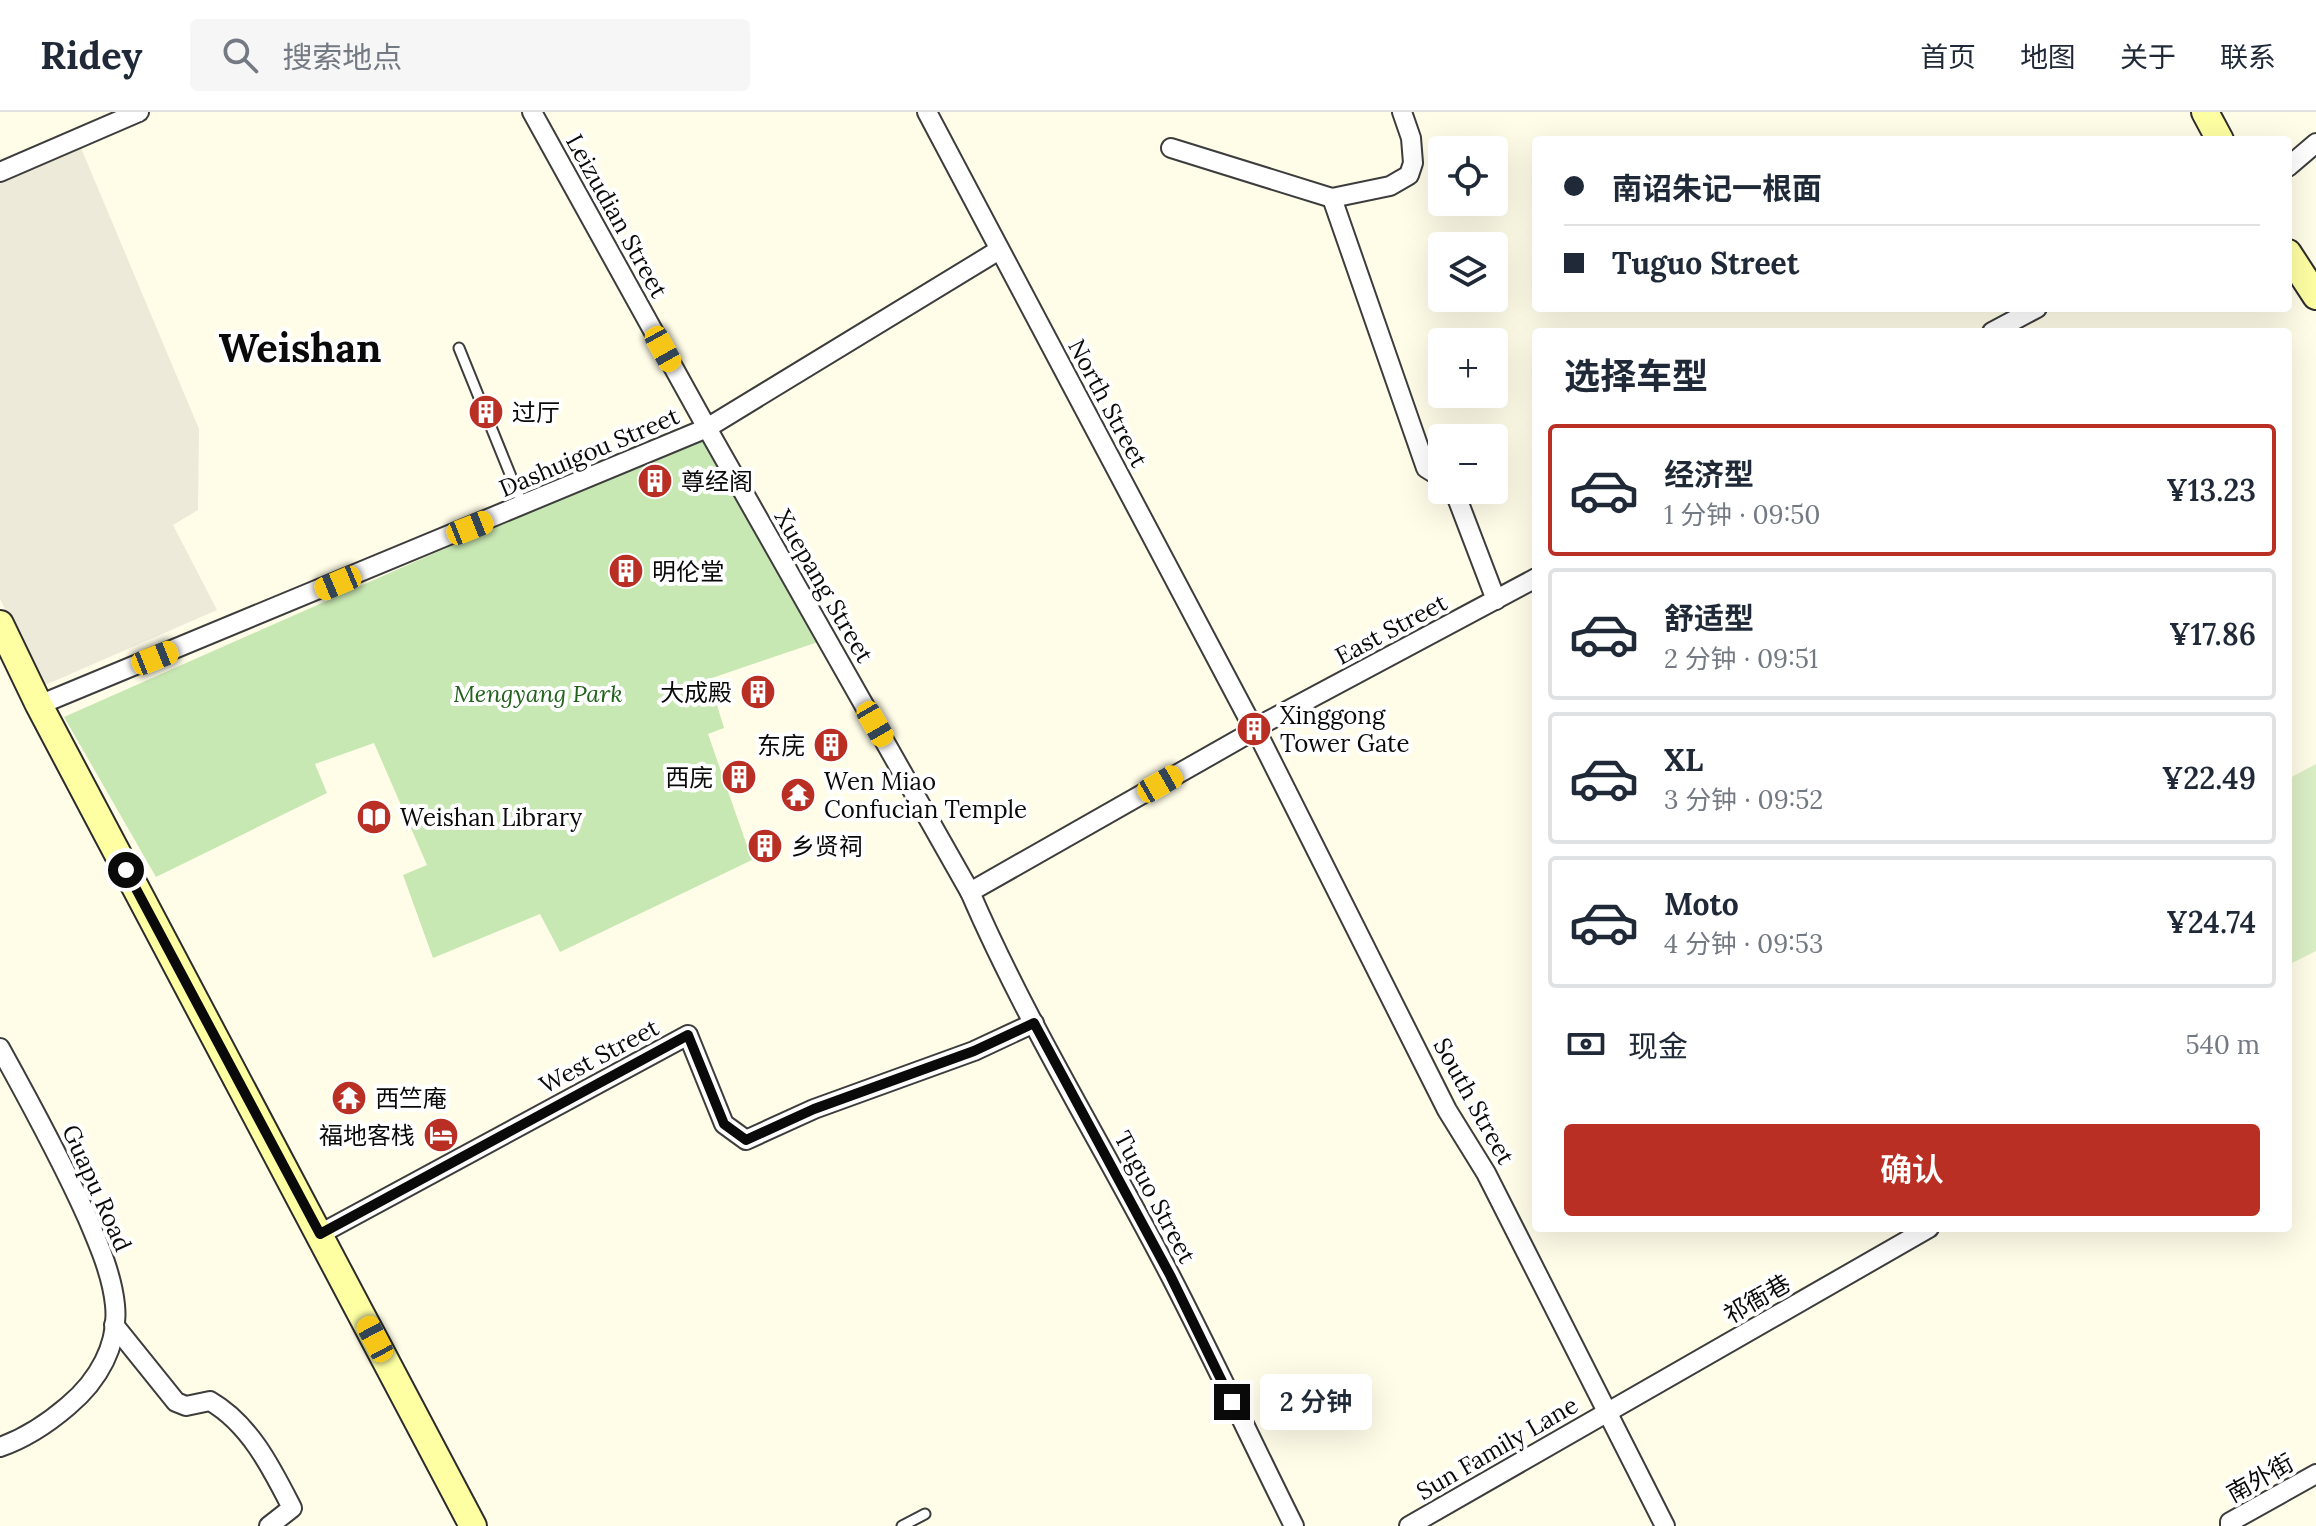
<!DOCTYPE html>
<html lang="zh">
<meta charset="utf-8">
<style>
:root{--surface:#fff;--page:#f6f6f7;--text:#1f2937;--muted:#747a83;--line:#e0e1e3;--accent:#b92f24}
body{margin:0;font-family:Lora,"Noto Sans SC",serif;background:var(--page);color:var(--text);height:100vh;display:flex;flex-direction:column;font-size:30px;white-space:nowrap}
*{box-sizing:border-box;margin:0}
p{font-size:26px;color:var(--muted)}
.icon{flex:none;width:44px;height:44px;fill:none;stroke:currentColor;stroke-width:2;stroke-linecap:round;stroke-linejoin:round}
.map{position:relative;flex:1;overflow:hidden}
.drawer{position:absolute;left:1532px;top:216px;width:760px;height:904px;display:flex;flex-direction:column;background:var(--surface);border-radius:8px;box-shadow:0 8px 32px #0002}
.drawer>*{flex:none}
.hud{position:absolute;left:1532px;top:24px;width:760px;height:176px;border-radius:8px;box-shadow:0 8px 32px #0002;display:grid;align-content:center;height:176px;padding:0 32px;background:var(--surface)}
.tools{position:absolute;left:1428px;top:24px;display:grid;gap:16px}
.tools a{display:grid;place-items:center;width:80px;height:80px;border-radius:8px;background:var(--surface);box-shadow:0 8px 32px #0002;font-size:40px}
.end{position:absolute;width:36px;height:36px;margin:-18px;border:10px solid #0a0a0a;background:#fff;box-shadow:0 0 0 4px #fff}
.from{border-radius:50%}
.bubble{position:absolute;height:56px;border-radius:8px;background:var(--surface);box-shadow:0 8px 32px #0002;font-size:26px;font-weight:600;line-height:56px;text-align:center}
.car{position:absolute;width:24px;height:48px;margin:-24px -12px;border-radius:10px;box-shadow:0 0 6px 2px #0007;background:linear-gradient(#f5c518 24%,#345 0 40%,#f5c518 0 76%,#345 0 86%,#f5c518 0)}
.hud b{display:flex;align-items:center;gap:28px;height:76px;font-size:30px}
.hud b+b{border-top:2px solid var(--line)}
.hud i{width:20px;height:20px;background:var(--text)}
ul{padding:0;list-style:none}
li{display:flex;align-items:center;gap:24px;height:132px;margin:0 16px 12px;padding:0 16px;border:4px solid var(--line);border-radius:8px}
li div{flex:1}
li b{display:block;font-size:30px}
li em{font-style:normal;font-weight:600}
li.active{border-color:var(--accent)}
li>.icon{width:72px;height:72px;stroke-width:1.5}
h2{padding:0 32px;font-size:36px;line-height:96px}
.pay{display:flex;align-items:center;gap:20px;height:88px;padding:0 32px;font-size:30px}
.pay p{margin-inline-start:auto}
.action{display:flex;gap:16px;margin-top:auto;padding:16px 32px}
.action a{flex:1;height:92px;border-radius:8px;background:var(--accent);color:#fff;font-size:32px;font-weight:600;line-height:92px;text-align:center}
header{display:flex;align-items:center;gap:48px;box-sizing:border-box;height:112px;padding:0 40px;background:var(--surface);border-bottom:2px solid var(--line)}
header strong{font-size:38px}
nav{display:flex;gap:44px;margin-inline-start:auto;font-size:28px}
.search{width:560px;height:72px;background:var(--page);display:flex;align-items:center;gap:20px;box-sizing:border-box;padding:0 28px;border-radius:8px;color:var(--muted);font-size:30px}
.map>svg:first-child{display:block}
</style>
<header>
<strong>Ridey</strong>
<div class="search"><svg class="icon" aria-label="search" viewBox="0 0 24 24"><circle cx="10" cy="10" r="6"/><path d="M15 15l6 6"/></svg>搜索地点</div>
<nav><a>首页</a><a>地图</a><a>关于</a><a>联系</a></nav>
</header>
<div class="map">
<svg width="2316" height="1414" viewBox="0 0 2316 1414">
<rect width="100%" height="100%" fill="#fffde8"/>
<path fill="#c8e8b3" d="M704 322 818 530 709 567 724 616 708 622 752 748 560 840 540 802 433 846 403 763 427 753 374 631 315 652 327 681 156 765 64 605Z"/>
<path fill="#dbefc5" d="M2316 652V839L2290 852 2288 667Z"/>
<path fill="#edead9" d="M81 36 199 317 198 398 173 413 217 498 43 574 0 487V69Z"/>
<g fill="none" stroke-linecap="round" stroke-linejoin="round">
<path stroke="#dad9c7" stroke-width="18" stroke-dasharray="18 9" stroke-linecap="butt" d="M1241 626 1268 609"/>
<defs>
<g id="lane">
<path d="M459 236 523 394"/>
<path d="M902 1414 925 1402"/>
</g>
<g id="street">
<path d="M532 0 707 316 970 780C1027 912 1104 1035 1170 1163 1213 1246 1252 1330 1294 1414"/>
<path d="M927 0 1247 604"/>
<path d="M1171 36 1332 86 1390 74 1409 63 1413 51 1411 26 1402 0"/>
<path d="M2288 55 2316 31"/>
<path d="M0 60 139 0"/>
<path d="M1332 86 1426 356 1442 366"/>
<path d="M1992 220 2037 196"/>
<path d="M1454 378 1496 488"/>
<path d="M39 593 707 316 999 138"/>
<path d="M1268 609 1536 466"/>
<path d="M1262 630 1447 998 1486 1061 1665 1414"/>
<path d="M970 780 1241 626"/>
<path d="M0 936C31 992 61 1047 87 1105 99 1133 112 1163 115 1193 119 1233 98 1269 68 1294 47 1312 26 1326 0 1335"/>
<path d="M320 1122 688 923 724 1012 746 1028 814 997 974 939 1034 911"/>
<path d="M114 1213 176 1290 186 1294 210 1289C250 1312 272 1357 292 1396L269 1414"/>
<path d="M1409 1414 1929 1116"/>
<path d="M2230 1414V1410L2316 1362"/>
</g>
<g id="secondary">
<path d="M2205 0 2220 28"/>
<path d="M2288 141 2316 184"/>
<path d="M0 512 39 593 473 1414"/>
</g>
</defs>
<use href="#lane" stroke="#3d3d3d" stroke-width="13"/>
<use href="#street" stroke="#3d3d3d" stroke-width="22"/>
<use href="#secondary" stroke="#2c2c2c" stroke-width="30"/>
<use href="#lane" stroke="#fff" stroke-width="9"/>
<use href="#street" stroke="#fff" stroke-width="18"/>
<use href="#secondary" stroke="#feffa3" stroke-width="26"/>
</g>
<g fill="none" stroke-linecap="round" stroke-linejoin="round">
<path stroke="#0a0a0a" stroke-width="10" d="M126 758 320 1122 688 923 724 1012 746 1028 814 997 974 939 1034 911 1170 1163 1232 1290"/>
</g>
<defs>
<symbol id="building-disc" viewBox="-11 -11 22 22"><circle r="9.5" fill="#b92f24" stroke="#fff"/><path d="M-4-6H4V6H1V3H-1V6H-4ZM-2.5-4.3h1.7v1.8h-1.7ZM.8-4.3h1.7v1.8H.8ZM-2.5-1h1.7V.8h-1.7ZM.8-1h1.7V.8H.8Z" fill="#fff"/></symbol>
<symbol id="temple-disc" viewBox="-11 -11 22 22"><circle r="9.5" fill="#b92f24" stroke="#fff"/><path d="M0-6L5-2H3V0L6.5 2.5H4V6H1.5V3h-3V6H-4V2.5H-6.5L-3 0V-2H-5Z" fill="#fff"/></symbol>
<symbol id="library-disc" viewBox="-11 -11 22 22"><circle r="9.5" fill="#b92f24" stroke="#fff"/><path d="M-6-4Q-3-5.5-.7-3.5V5Q-3 3-6 4ZM6-4Q3-5.5 .7-3.5V5Q3 3 6 4Z" fill="#fff"/></symbol>
<symbol id="hotel-disc" viewBox="-11 -11 22 22"><circle r="9.5" fill="#b92f24" stroke="#fff"/><path d="M-6-4.5h1.5V1H6V5H4.5V3h-9V5H-6ZM-4 0a1.8 1.8 0 1 1 3.6 0ZM.5 0V-2.5h3Q6-2.5 6 0Z" fill="#fff"/></symbol>
</defs>
<g fill-rule="evenodd">
<use href="#building-disc" x="466" y="280" width="40" height="40"/>
<use href="#building-disc" x="635" y="349" width="40" height="40"/>
<use href="#building-disc" x="606" y="439" width="40" height="40"/>
<use href="#building-disc" x="738" y="560" width="40" height="40"/>
<use href="#building-disc" x="1234" y="597" width="40" height="40"/>
<use href="#building-disc" x="811" y="613" width="40" height="40"/>
<use href="#building-disc" x="719" y="645" width="40" height="40"/>
<use href="#temple-disc" x="778" y="663" width="40" height="40"/>
<use href="#library-disc" x="354" y="685" width="40" height="40"/>
<use href="#building-disc" x="745" y="714" width="40" height="40"/>
<use href="#temple-disc" x="329" y="966" width="40" height="40"/>
<use href="#hotel-disc" x="421" y="1003" width="40" height="40"/>
</g>
<g text-anchor="middle" dominant-baseline="central" stroke-width="8" stroke-linejoin="round" paint-order="stroke">
<g font-size="24" fill="#0a0a0a" stroke="#fff">
<text transform="translate(617 104) rotate(61)">Leizudian Street</text>
<text transform="translate(1108 291) rotate(62)">North Street</text>
<text transform="translate(589 340) rotate(-23)">Dashuigou Street</text>
<text transform="translate(824 474) rotate(60)">Xuepang Street</text>
<text transform="translate(1391 517) rotate(-28)">East Street</text>
<text transform="translate(599 944) rotate(-28)">West Street</text>
<text transform="translate(1474 989) rotate(61)">South Street</text>
<text transform="translate(97 1076) rotate(66)">Guapu Road</text>
<text transform="translate(1155 1085) rotate(62)">Tuguo Street</text>
<text transform="translate(1757 1187) rotate(-30)">祁衙巷</text>
<text transform="translate(1497 1336) rotate(-30)">Sun Family Lane</text>
<text transform="translate(2260 1366) rotate(-29)">南外街</text>
</g>
<g font-size="24" fill="#0a0a0a" stroke="#fff" text-anchor="start">
<text x="512" y="300">过厅</text>
<text x="681" y="369">尊经阁</text>
<text x="652" y="459">明伦堂</text>
<text x="732" y="580" text-anchor="end">大成殿</text>
<text x="1280" y="603">Xinggong<tspan x="1280" dy="28">Tower Gate</tspan></text>
<text x="805" y="633" text-anchor="end">东庑</text>
<text x="713" y="665" text-anchor="end">西庑</text>
<text x="824" y="669">Wen Miao<tspan x="824" dy="28">Confucian Temple</tspan></text>
<text x="400" y="705">Weishan Library</text>
<text x="791" y="734">乡贤祠</text>
<text x="375" y="986">西竺庵</text>
<text x="415" y="1023" text-anchor="end">福地客栈</text>
</g>
<g font-size="24" font-style="italic" fill="#22611c" stroke="#fff">
<text x="538" y="581">Mengyang Park</text>
</g>
<g font-size="40" font-weight="bold" fill="#0a0a0a" stroke="#fff">
<text x="300" y="235">Weishan</text>
</g>
</g>
</svg>
<div class="tools">
<a><svg class="icon" aria-label="locate" viewBox="0 0 24 24"><circle cx="12" cy="12" r="6"/><path d="M12 2v4M12 18v4M2 12h4M18 12h4"/></svg></a>
<a><svg class="icon" aria-label="layers" viewBox="0 0 24 24"><path d="M12 4l9 5-9 5-9-5zM3 14l9 5 9-5"/></svg></a>
<a>+</a>
<a>−</a>
</div>
<i class="end from" style="left:126px;top:758px"></i>
<i class="end" style="left:1232px;top:1290px"></i>
<div class="bubble" style="left:1260px;top:1262px;width:112px">2 分钟</div>
<i class="car" style="left:663px;top:237px;rotate:151deg"></i>
<i class="car" style="left:470px;top:416px;rotate:68deg"></i>
<i class="car" style="left:338px;top:471px;rotate:247deg"></i>
<i class="car" style="left:155px;top:546px;rotate:68deg"></i>
<i class="car" style="left:875px;top:612px;rotate:150deg"></i>
<i class="car" style="left:1160px;top:672px;rotate:60deg"></i>
<i class="car" style="left:375px;top:1227px;rotate:332deg"></i>
<div class="hud">
<b><i class="from"></i>南诏朱记一根面</b>
<b><i></i>Tuguo Street</b>
</div>
<section class="drawer">
<h2>选择车型</h2>
<ul>
<li class="active"><svg class="icon" aria-label="car" viewBox="0 0 24 24"><path d="M5 17H2v-5l4-1 3-4h7l3 4 3 1v5h-3M9 17h6M6 11h13"/><circle cx="7" cy="17" r="2"/><circle cx="17" cy="17" r="2"/></svg><div><b>经济型</b><p>1 分钟 · 09:50</p></div><em>¥13.23</em></li>
<li><svg class="icon" aria-label="car" viewBox="0 0 24 24"><path d="M5 17H2v-5l4-1 3-4h7l3 4 3 1v5h-3M9 17h6M6 11h13"/><circle cx="7" cy="17" r="2"/><circle cx="17" cy="17" r="2"/></svg><div><b>舒适型</b><p>2 分钟 · 09:51</p></div><em>¥17.86</em></li>
<li><svg class="icon" aria-label="car" viewBox="0 0 24 24"><path d="M5 17H2v-5l4-1 3-4h7l3 4 3 1v5h-3M9 17h6M6 11h13"/><circle cx="7" cy="17" r="2"/><circle cx="17" cy="17" r="2"/></svg><div><b>XL</b><p>3 分钟 · 09:52</p></div><em>¥22.49</em></li>
<li><svg class="icon" aria-label="car" viewBox="0 0 24 24"><path d="M5 17H2v-5l4-1 3-4h7l3 4 3 1v5h-3M9 17h6M6 11h13"/><circle cx="7" cy="17" r="2"/><circle cx="17" cy="17" r="2"/></svg><div><b>Moto</b><p>4 分钟 · 09:53</p></div><em>¥24.74</em></li>
</ul>
<div class="pay"><svg class="icon" aria-label="cash" viewBox="0 0 24 24"><path d="M3 7h18v10H3z"/><circle cx="12" cy="12" r="2"/></svg>现金<p>540 m</p></div>
<div class="action"><a>确认</a></div>
</section>
</div>
